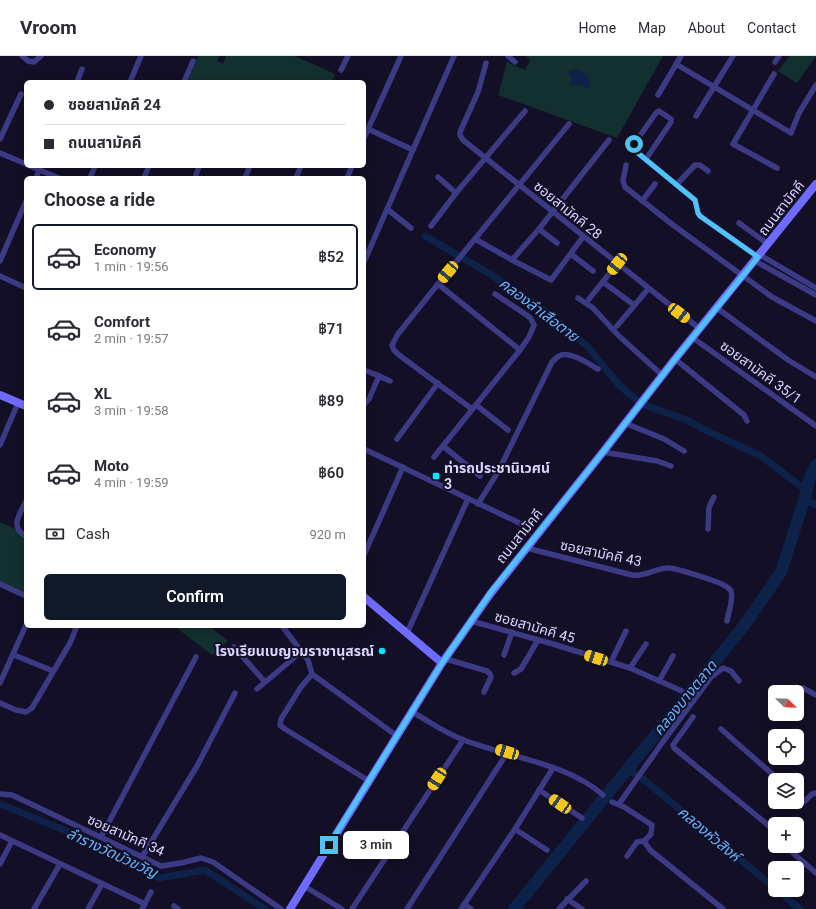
<!DOCTYPE html>
<meta charset="utf-8">
<style>
:root{--surface:#fff;--page:#f7f7f7;--text:#2b2b33;--muted:#7c7c81;--line:#e1e1e2;--accent:#111827}
body{margin:0;font-family:Roboto,"Noto Sans Thai",sans-serif;background:var(--page);color:var(--text);height:100vh;display:flex;flex-direction:column;font-size:15px;white-space:nowrap}
*{box-sizing:border-box;margin:0}
p{font-size:13px;color:var(--muted)}
.icon{flex:none;width:22px;height:22px;fill:none;stroke:currentColor;stroke-width:2;stroke-linecap:round;stroke-linejoin:round}
.map{position:relative;flex:1;overflow:hidden}
.panel{position:absolute;left:24px;top:120px;width:342px;height:452px;display:flex;flex-direction:column;background:var(--surface);border-radius:6px;box-shadow:0 2px 10px #0003}
.panel>*{flex:none}
.hud{position:absolute;left:24px;top:24px;width:342px;height:88px;border-radius:6px;box-shadow:0 2px 10px #0003;display:grid;align-content:center;height:88px;padding:0 20px;background:var(--surface)}
.needle{width:26px;rotate:113deg}
.controls{position:absolute;left:768px;top:629px;display:grid;gap:8px}
.controls a{display:grid;place-items:center;width:36px;height:36px;border-radius:6px;background:var(--surface);box-shadow:0 2px 10px #0003;font-size:20px}
.end{position:absolute;width:18px;height:18px;margin:-9px;border:5px solid #4fc3f7;background:#111;box-shadow:0 0 0 2px #111}
.from{border-radius:50%}
.bubble{position:absolute;height:28px;border-radius:6px;background:var(--surface);box-shadow:0 2px 10px #0003;font-size:13px;font-weight:600;line-height:28px;text-align:center}
.car{position:absolute;width:12px;height:24px;margin:-12px -6px;border-radius:5px;box-shadow:0 0 3px 1px #0007;background:linear-gradient(#f5c518 24%,#345 0 40%,#f5c518 0 76%,#345 0 86%,#f5c518 0)}
.hud b{display:flex;align-items:center;gap:14px;height:38px;font-size:15px}
.hud b+b{border-top:1px solid var(--line)}
.hud i{width:10px;height:10px;background:var(--text)}
ul{padding:0;list-style:none}
li{display:flex;align-items:center;gap:12px;height:66px;margin:0 8px 6px;padding:0 12px;border:2px solid transparent;border-radius:6px}
li div{flex:1}
li b{display:block;font-size:15px}
li em{font-style:normal;font-weight:600}
li.active{border-color:var(--accent)}
li>.icon{width:36px;height:36px;stroke-width:1.5}
h2{padding:0 20px;font-size:18px;line-height:48px}
.pay{display:flex;align-items:center;gap:10px;height:44px;padding:0 20px;font-size:15px}
.pay p{margin-inline-start:auto}
.action{display:flex;gap:8px;margin-top:auto;padding:8px 20px}
.action a{flex:1;height:46px;border-radius:6px;background:var(--accent);color:#fff;font-size:16px;font-weight:600;line-height:46px;text-align:center}
header{display:flex;align-items:center;gap:24px;box-sizing:border-box;height:56px;padding:0 20px;background:var(--surface);border-bottom:1px solid var(--line)}
header strong{font-size:19px}
nav{display:flex;gap:22px;margin-inline-start:auto;font-size:14px}
.map>svg:first-child{display:block}
</style>
<header>
<strong>Vroom</strong>
<nav><a>Home</a><a>Map</a><a>About</a><a>Contact</a></nav>
</header>
<div class="map">
<svg width="816" height="853" viewBox="0 0 816 853">
<rect width="100%" height="100%" fill="#130f26"/>
<g fill="#12302f">
<path d="M198 0H219L217 5 223 8 226 0H295L335 18 332 26H193L188 24Z"/>
<path d="M526 0H663L617 82 498 39 507 6 525 14 530 5Z"/>
<path d="M790 0H816L797 27 778 15Z"/>
<path d="M0 466 26 478V543L0 531Z"/>
<path d="M174 570H209L228 585 212 599Z"/>
</g>
<path fill="#0c2248" d="M577 13 587 19 591 30 586 32 579 28 576 30 570 28 572 21 568 17 570 14Z"/>
<g fill="none" stroke-linecap="round" stroke-linejoin="round">
<g stroke="#0c2248" stroke-width="7">
<path d="M425 180 490 218 549 258 588 291 619 329 635 343 647 350 687 364 701 372 761 400 807 435"/>
<path d="M804 443 816 449"/>
<path d="M629 712 634 717"/>
<path d="M643 723 775 832"/>
<path d="M0 748 86 783 159 822 205 814 265 853"/>
<path d="M777 834 800 853"/>
</g>
<path stroke="#0c2248" stroke-width="12" d="M514 853 743 571 781 516 807 435 808 427 816 409"/>
<g stroke="#3d3a85" stroke-width="5.5">
<path d="M22 0 28 5 34 6 41 0"/>
<path d="M508 0 515 6"/>
<path d="M775 6 779 0"/>
<path d="M486 7 478 36 460 76V79L463 84 700 273"/>
<path d="M676 8 791 77 799 57 816 29"/>
<path d="M341 14 348 0"/>
<path d="M774 18 733 88 777 112"/>
<path d="M77 26 82 13"/>
<path d="M130 26 141 0"/>
<path d="M184 26 193 5"/>
<path d="M658 39 681 0"/>
<path d="M696 60 733 0"/>
<path d="M368 73 413 94"/>
<path d="M364 82 401 0"/>
<path d="M0 83 21 38"/>
<path d="M0 97 26 108"/>
<path d="M646 103 671 66V63L659 55 656 57 634 88 633 93 695 144 698 157 700 160 758 201"/>
<path d="M626 109 623 125 625 131 673 169 772 241 816 265"/>
<path d="M30 110 59 122"/>
<path d="M438 121 456 137"/>
<path d="M36 122 41 110"/>
<path d="M90 122 95 110"/>
<path d="M144 122 149 110"/>
<path d="M195 122 199 110"/>
<path d="M245 122 250 110"/>
<path d="M296 122 301 110"/>
<path d="M347 122 352 110"/>
<path d="M677 128 695 109H700L708 115"/>
<path d="M642 145 655 128"/>
<path d="M387 153 411 172"/>
<path d="M739 167 768 188"/>
<path d="M431 170 456 137 525 55"/>
<path d="M539 173 557 187"/>
<path d="M475 183 512 204 551 224 583 181"/>
<path d="M571 198 593 215"/>
<path d="M760 199 816 232"/>
<path d="M512 204 539 173 609 84"/>
<path d="M0 205 26 145"/>
<path d="M755 205 816 239"/>
<path d="M364 206 454 0"/>
<path d="M0 220 26 232"/>
<path d="M603 226 634 249"/>
<path d="M438 228 520 294"/>
<path d="M578 242 593 252 619 280 662 319"/>
<path d="M589 243 617 208"/>
<path d="M717 252 788 304 816 321"/>
<path d="M617 270 648 233"/>
<path d="M693 282 816 370"/>
<path d="M675 303 744 359 747 365"/>
<path d="M364 314 379 320 369 343 364 348"/>
<path d="M379 320 390 325"/>
<path d="M476 349 508 374"/>
<path d="M472 353 399 299 394 294 392 289 398 278 438 228 569 68"/>
<path d="M625 367 664 383 684 395"/>
<path d="M397 383 438 327"/>
<path d="M0 389 18 347"/>
<path d="M443 390 480 420"/>
<path d="M364 393 530 472"/>
<path d="M603 396 657 405 671 410"/>
<path d="M434 401 520 294 529 281 534 269 531 263 528 260 495 238"/>
<path d="M26 445C20 458 9 471 26 480"/>
<path d="M478 448 498 416 552 306C554 304 557 301 559 300 569 294 589 308 598 313"/>
<path d="M708 473 709 451 714 441"/>
<path d="M527 492 632 519C646 521 655 512 668 512 676 512 721 526 727 531 728 532 730 533 731 535 734 543 728 557 727 565"/>
<path d="M364 499 403 411"/>
<path d="M0 528 26 540"/>
<path d="M471 565 553 588 630 612 682 635"/>
<path d="M282 570 308 604 312 618"/>
<path d="M407 577 468 443"/>
<path d="M234 591 265 626"/>
<path d="M14 599 53 615"/>
<path d="M504 599 512 576"/>
<path d="M446 603 487 615 490 618 491 621 484 636"/>
<path d="M611 606 626 575"/>
<path d="M630 612 646 588"/>
<path d="M514 617 521 613 538 584"/>
<path d="M312 618 301 631 281 663 280 669 285 673 369 725"/>
<path d="M312 618 397 680"/>
<path d="M659 625 673 600"/>
<path d="M0 627 26 569"/>
<path d="M803 632 816 639"/>
<path d="M257 633 302 595"/>
<path d="M0 647 16 654 26 656 32 652 70 587 77 570"/>
<path d="M412 656C429 665 446 678 464 684 507 701 567 707 603 739"/>
<path d="M693 661 673 689 674 692 768 769 775 779"/>
<path d="M721 673 779 724"/>
<path d="M539 734 582 762"/>
<path d="M0 738 12 739 161 810 181 807 201 802 213 806 281 853"/>
<path d="M797 739 802 744 805 745 812 738 816 737"/>
<path d="M612 746 624 751 652 769 651 778 644 785 650 794 723 853"/>
<path d="M619 748 662 687 711 621 723 612 731 615 739 625"/>
<path d="M515 773 547 794"/>
<path d="M0 779 145 848"/>
<path d="M101 781 196 601"/>
<path d="M785 790 816 817"/>
<path d="M627 800 637 786 644 785"/>
<path d="M142 801 197 710 235 637"/>
<path d="M0 808 12 785"/>
<path d="M304 830 342 853"/>
<path d="M567 843 582 853"/>
<path d="M464 848 471 853"/>
<path d="M174 850 178 853"/>
<path d="M34 853 60 808"/>
<path d="M88 853 102 828"/>
<path d="M142 853 151 836"/>
<path d="M352 853 463 684"/>
<path d="M407 853 507 697"/>
<path d="M461 853 515 773 553 712"/>
<path d="M559 853 586 825"/>
</g>
<g stroke="#6f6bff" stroke-width="8">
<path d="M0 339 26 350"/>
<path d="M364 541 442 607"/>
<path d="M290 853 442 607 491 537 603 396 675 303 816 128"/>
</g>
</g>
<g fill="none" stroke-linecap="round" stroke-linejoin="round">
<path stroke="#4fc3f7" stroke-width="5" d="M329 789 442 607 491 536 603 396 675 303 758 201 700 160 698 157 695 144 633 93 634 88"/>
</g>
<g fill="#00e5ff" stroke="#130f26" stroke-width="1.5">
<rect x="432" y="416" width="8" height="8" rx="2"/>
<circle cx="382" cy="595" r="4"/>
</g>
<g text-anchor="middle" dominant-baseline="central" stroke-width="4" stroke-linejoin="round" paint-order="stroke">
<g font-size="14" fill="#d9d4ff" stroke="#130f26">
<text transform="translate(781 152) rotate(-52)">ถนนสามัคคี</text>
<text transform="translate(568 154) rotate(39)">ซอยสามัคคี 28</text>
<text transform="translate(761 316) rotate(36)">ซอยสามัคคี 35/1</text>
<text transform="translate(519 480) rotate(-51)">ถนนสามัคคี</text>
<text transform="translate(601 497) rotate(12)">ซอยสามัคคี 43</text>
<text transform="translate(535 571) rotate(16)">ซอยสามัคคี 45</text>
<text transform="translate(126 779) rotate(24)">ซอยสามัคคี 34</text>
</g>
<g font-size="14" font-weight="bold" fill="#d9d4ff" stroke="#130f26" text-anchor="start">
<text x="444" y="412">ท่ารถประชานิเวศน์<tspan x="444" dy="16">3</tspan></text>
<text x="374" y="595" text-anchor="end">โรงเรียนเบญจมราชานุสรณ์</text>
</g>
<g font-size="15" font-style="italic" fill="#62b6ff" stroke="#130f26">
<text transform="translate(539 254) rotate(37)">คลองลำเสือตาย</text>
<text transform="translate(685 642) rotate(-51)">คลองบางตลาด</text>
<text transform="translate(709 778) rotate(40)">คลองหัวสิงห์</text>
<text transform="translate(112 797) rotate(25)">ลำรางวัดบัวขวัญ</text>
</g>
</g>
</svg>
<div class="controls">
<a><svg class="needle" viewBox="-14 -14 28 28"><path d="M0-13l5 13h-10z" fill="#e53935"/><path d="M0 13l5-13h-10z" fill="#7c7c81"/></svg></a>
<a><svg class="icon" aria-label="locate" viewBox="0 0 24 24"><circle cx="12" cy="12" r="6"/><path d="M12 2v4M12 18v4M2 12h4M18 12h4"/></svg></a>
<a><svg class="icon" aria-label="layers" viewBox="0 0 24 24"><path d="M12 4l9 5-9 5-9-5zM3 14l9 5 9-5"/></svg></a>
<a>+</a>
<a>−</a>
</div>
<i class="end from" style="left:634px;top:88px"></i>
<i class="end" style="left:329px;top:789px"></i>
<div class="bubble" style="left:343px;top:775px;width:66px">3 min</div>
<i class="car" style="left:617px;top:208px;rotate:219deg"></i>
<i class="car" style="left:448px;top:216px;rotate:220deg"></i>
<i class="car" style="left:679px;top:257px;rotate:128deg"></i>
<i class="car" style="left:596px;top:602px;rotate:288deg"></i>
<i class="car" style="left:507px;top:696px;rotate:286deg"></i>
<i class="car" style="left:437px;top:723px;rotate:213deg"></i>
<i class="car" style="left:560px;top:748px;rotate:304deg"></i>
<div class="hud">
<b><i class="from"></i>ซอยสามัคคี 24</b>
<b><i></i>ถนนสามัคคี</b>
</div>
<section class="panel">
<h2>Choose a ride</h2>
<ul>
<li class="active"><svg class="icon" aria-label="car" viewBox="0 0 24 24"><path d="M5 17H2v-5l4-1 3-4h7l3 4 3 1v5h-3M9 17h6M6 11h13"/><circle cx="7" cy="17" r="2"/><circle cx="17" cy="17" r="2"/></svg><div><b>Economy</b><p>1 min · 19:56</p></div><em>฿52</em></li>
<li><svg class="icon" aria-label="car" viewBox="0 0 24 24"><path d="M5 17H2v-5l4-1 3-4h7l3 4 3 1v5h-3M9 17h6M6 11h13"/><circle cx="7" cy="17" r="2"/><circle cx="17" cy="17" r="2"/></svg><div><b>Comfort</b><p>2 min · 19:57</p></div><em>฿71</em></li>
<li><svg class="icon" aria-label="car" viewBox="0 0 24 24"><path d="M5 17H2v-5l4-1 3-4h7l3 4 3 1v5h-3M9 17h6M6 11h13"/><circle cx="7" cy="17" r="2"/><circle cx="17" cy="17" r="2"/></svg><div><b>XL</b><p>3 min · 19:58</p></div><em>฿89</em></li>
<li><svg class="icon" aria-label="car" viewBox="0 0 24 24"><path d="M5 17H2v-5l4-1 3-4h7l3 4 3 1v5h-3M9 17h6M6 11h13"/><circle cx="7" cy="17" r="2"/><circle cx="17" cy="17" r="2"/></svg><div><b>Moto</b><p>4 min · 19:59</p></div><em>฿60</em></li>
</ul>
<div class="pay"><svg class="icon" aria-label="cash" viewBox="0 0 24 24"><path d="M3 7h18v10H3z"/><circle cx="12" cy="12" r="2"/></svg>Cash<p>920 m</p></div>
<div class="action"><a>Confirm</a></div>
</section>
</div>
